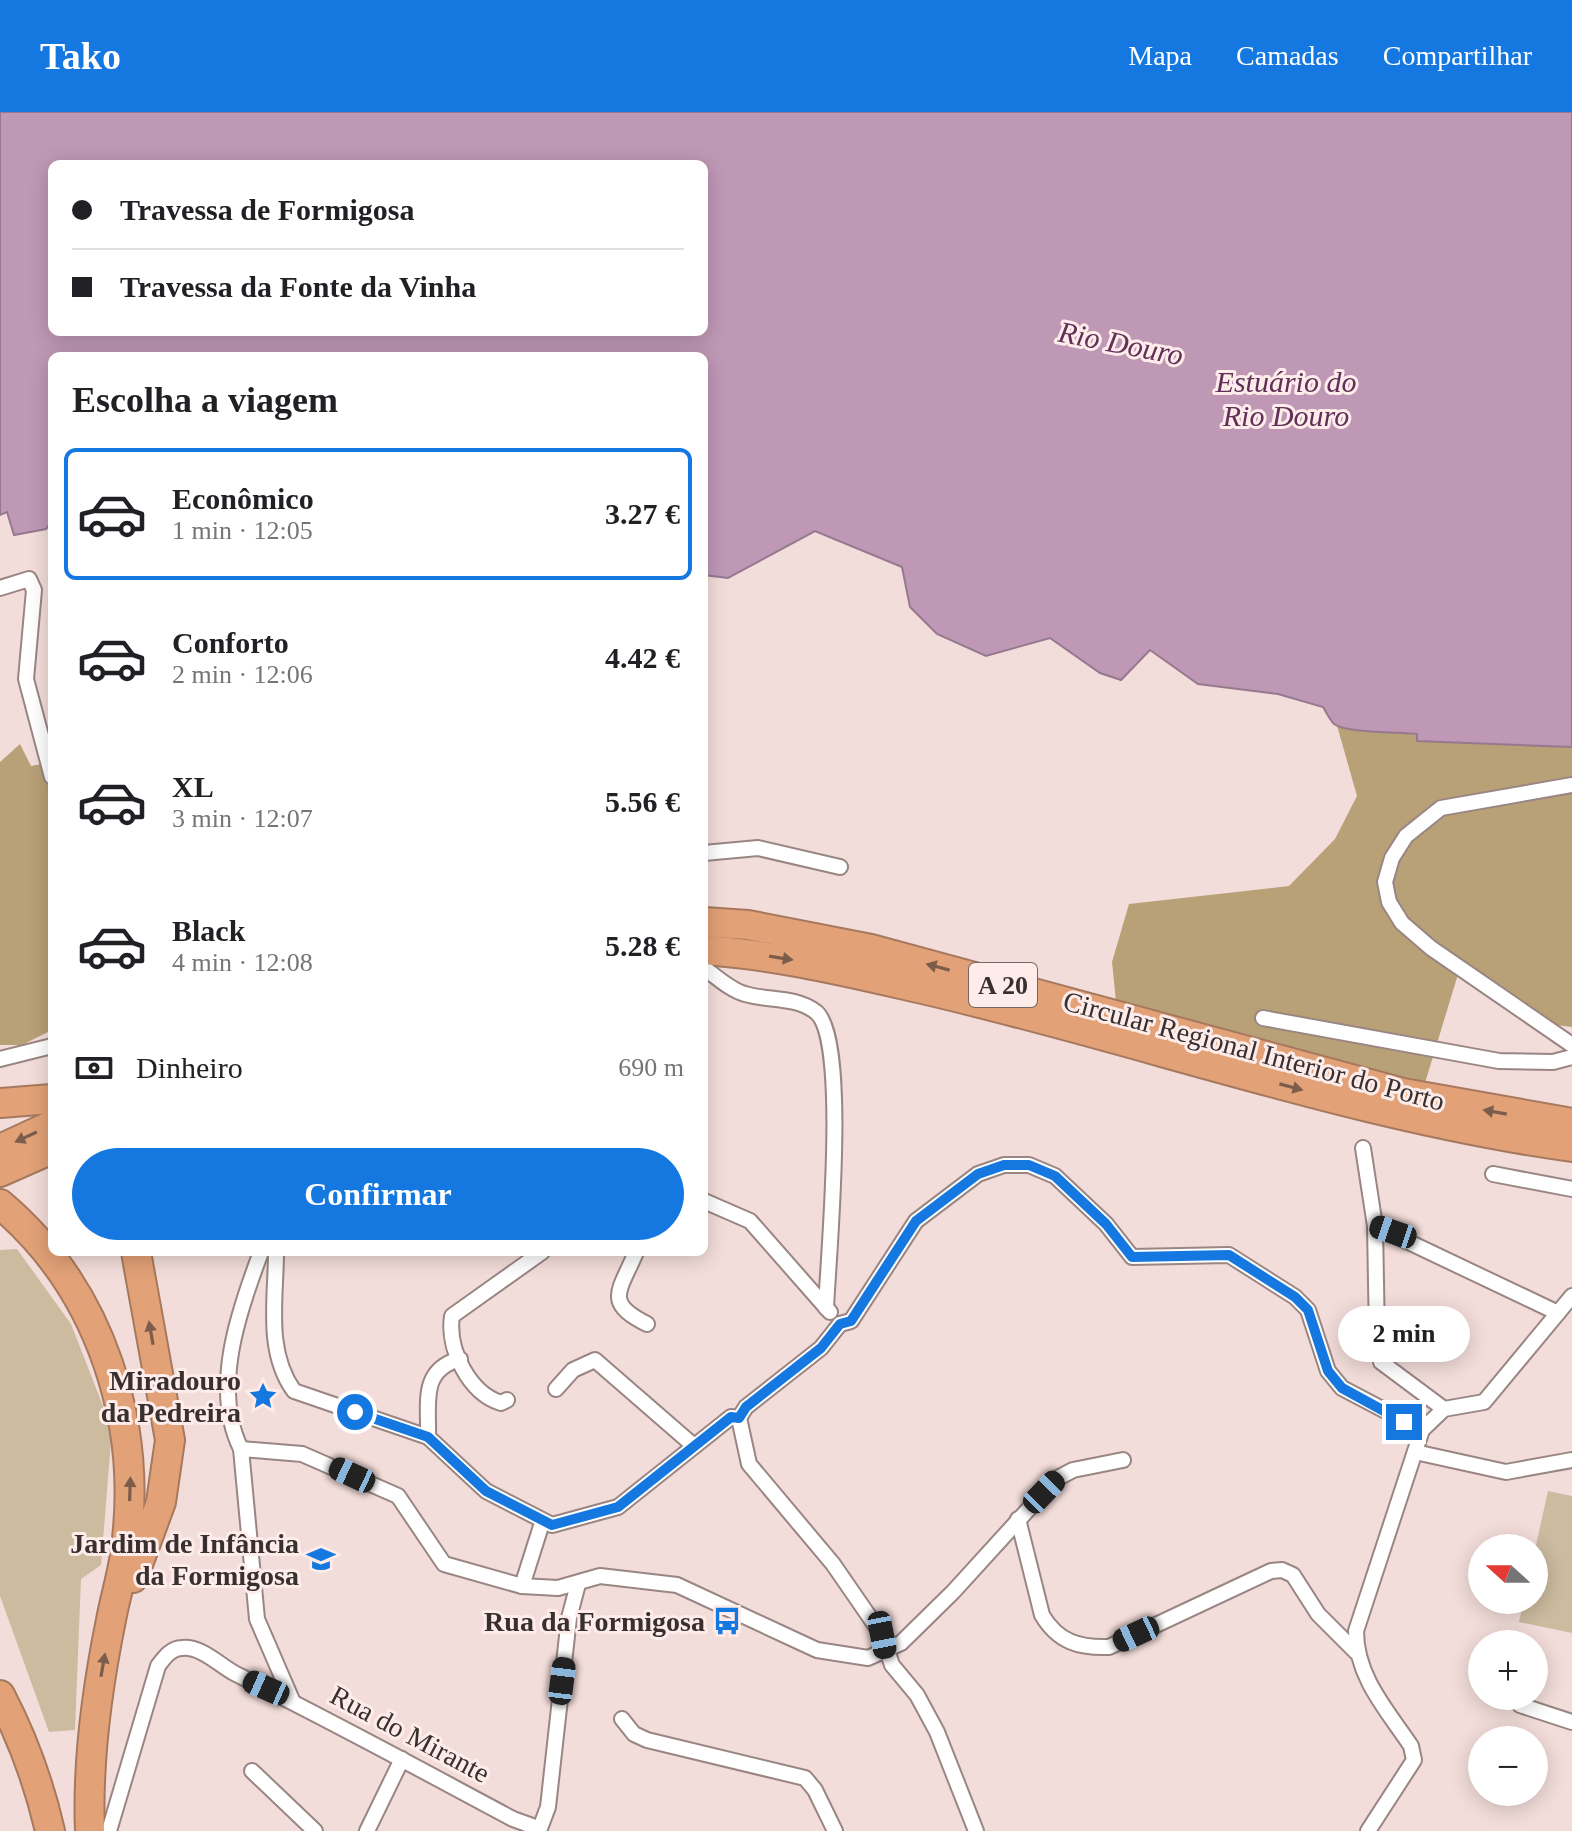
<!DOCTYPE html>
<html lang="pt">
<meta charset="utf-8">
<style>
:root{--surface:#fff;--page:#f2f2f2;--text:#202124;--muted:#757577;--line:#e0e0e0;--accent:#1478e0}
body{margin:0;font-family:Georgia,serif;background:var(--page);color:var(--text);height:100vh;display:flex;flex-direction:column;font-size:30px;white-space:nowrap}
*{box-sizing:border-box;margin:0}
p{font-size:26px;color:var(--muted)}
.icon{flex:none;width:44px;height:44px;fill:none;stroke:currentColor;stroke-width:2;stroke-linecap:round;stroke-linejoin:round}
.map{position:relative;flex:1;overflow:hidden}
.sheet{position:absolute;left:48px;top:240px;width:660px;height:904px;display:flex;flex-direction:column;background:var(--surface);border-radius:12px;box-shadow:0 4px 20px #0003}
.sheet>*{flex:none}
.hud{position:absolute;left:48px;top:48px;width:660px;height:176px;border-radius:12px;box-shadow:0 4px 20px #0003;display:grid;align-content:center;height:176px;padding:0 24px;background:var(--surface)}
.needle{width:52px;rotate:291deg}
.tools{position:absolute;left:1468px;top:1422px;display:grid;gap:16px}
.tools a{display:grid;place-items:center;width:80px;height:80px;border-radius:50%;background:var(--surface);box-shadow:0 4px 20px #0003;font-size:40px}
.end{position:absolute;width:36px;height:36px;margin:-18px;border:10px solid #1478e0;background:#fff;box-shadow:0 0 0 4px #fff}
.from{border-radius:50%}
.bubble{position:absolute;height:56px;border-radius:28px;background:var(--surface);box-shadow:0 4px 20px #0003;font-size:26px;font-weight:700;line-height:56px;text-align:center}
.car{position:absolute;width:24px;height:48px;margin:-24px -12px;border-radius:10px;box-shadow:0 0 6px 2px #0007;background:linear-gradient(#222 24%,#8ab4d8 0 40%,#222 0 76%,#8ab4d8 0 86%,#222 0)}
.hud b{display:flex;align-items:center;gap:28px;height:76px;font-size:30px}
.hud b+b{border-top:2px solid var(--line)}
.hud i{width:20px;height:20px;background:var(--text)}
ul{padding:0;list-style:none}
li{display:flex;align-items:center;gap:24px;height:132px;margin:0 16px 12px;padding:0 8px;border:4px solid transparent;border-radius:12px}
li div{flex:1}
li b{display:block;font-size:30px}
li em{font-style:normal;font-weight:700}
li.selected{border-color:var(--accent)}
li>.icon{width:72px;height:72px;stroke-width:1.5}
h2{padding:0 24px;font-size:36px;line-height:96px}
.pay{display:flex;align-items:center;gap:20px;height:88px;padding:0 24px;font-size:30px}
.pay p{margin-inline-start:auto}
.cta{display:flex;gap:16px;margin-top:auto;padding:16px 24px}
.cta a{flex:1;height:92px;border-radius:48px;background:var(--accent);color:#fff;font-size:32px;font-weight:700;line-height:92px;text-align:center}
header{display:flex;align-items:center;gap:48px;box-sizing:border-box;height:112px;padding:0 40px;background:var(--accent);color:#fff}
header strong{font-size:38px}
nav{display:flex;gap:44px;margin-inline-start:auto;font-size:28px}
.map>svg:first-child{display:block}
</style>
<header>
<strong>Tako</strong>
<nav><a>Mapa</a><a>Camadas</a><a>Compartilhar</a></nav>
</header>
<div class="map">
<svg width="1572" height="1719" viewBox="0 0 1572 1719">
<rect width="100%" height="100%" fill="#f3ddda"/>
<g fill="#ccbb9f">
<path d="M17 1137 71 1212 112 1317 101 1453 81 1467 75 1618 49 1620 0 1484V1138Z"/>
<path d="M1548 1379 1572 1384V1521L1519 1510 1524 1488H1534V1442Z"/>
</g>
<g fill="#b8a077">
<path d="M1336 610 1415 623 1572 626V915L1547 912 1459 859 1425 971 1116 890 1112 850 1129 792 1289 774 1335 727 1357 684Z"/>
<path d="M20 632 31 654 52 650V918L22 933H0V650Z"/>
</g>
<path fill="#bf98b6" stroke="#96798e" stroke-width="2" fill-rule="evenodd" d="M0 0H1572V635L1417 629V622C1398 620 1346 621 1334 612 1330 608 1326 600 1323 595L1278 582 1198 572 1150 538 1121 568 1100 561 1050 526 986 544 937 522 910 495 902 455 815 419 728 466 704 463V244H52V409L46 417 14 423 7 400 0 403ZM52 52H704V220H52Z"/>
<g fill="none" stroke-linecap="round" stroke-linejoin="round">
<defs>
<g id="street">
<path d="M0 476 29 467 34 478 26 567 52 665"/>
<path d="M1572 673 1441 696 1406 724 1392 746 1385 770 1389 790 1402 811 1431 836 1572 933"/>
<path d="M704 741 758 736 840 755"/>
<path d="M704 856C717 865 730 878 745 882 768 889 795 884 816 900 849 927 828 1147 826 1196"/>
<path d="M1263 906 1499 949 1553 950 1572 945"/>
<path d="M0 947 52 934"/>
<path d="M1363 1036 1375 1114 1377 1226 1381 1250 1444 1297"/>
<path d="M1493 1062 1572 1077"/>
<path d="M704 1089 750 1109 830 1200"/>
<path d="M1375 1114 1558 1201"/>
<path d="M261 1140C239 1198 211 1277 241 1337L257 1507 292 1588"/>
<path d="M276 1140C276 1186 265 1239 294 1279L428 1325 486 1379 552 1413 618 1395 731 1305 739 1306"/>
<path d="M636 1140C620 1179 603 1190 647 1212"/>
<path d="M840 1212 851 1209 916 1109 978 1062 1004 1053H1029L1055 1064 1106 1112 1132 1145 1229 1143 1295 1185 1308 1198 1328 1259 1342 1276 1422 1318"/>
<path d="M556 1277 573 1258 595 1248 694 1334"/>
<path d="M507 1288 501 1291C469 1281 447 1237 452 1204L542 1140"/>
<path d="M739 1306 749 1352 833 1452 882 1523 892 1553 917 1583 937 1620 976 1719"/>
<path d="M739 1306 746 1295 821 1236 840 1212"/>
<path d="M428 1325C429 1290 420 1258 460 1247"/>
<path d="M241 1337 302 1342 398 1384 444 1452 522 1474 558 1476 600 1464 677 1473 817 1538 868 1546 901 1531 953 1480 1056 1367 1073 1358 1123 1348"/>
<path d="M1415 1340 1506 1360 1572 1348"/>
<path d="M1018 1407 1042 1503C1058 1530 1079 1536 1109 1535L1271 1459 1282 1458 1293 1463 1318 1502 1356 1540"/>
<path d="M522 1474 542 1411"/>
<path d="M1520 1593 1572 1610"/>
<path d="M622 1607 634 1622 647 1628 805 1666 815 1678 835 1719"/>
<path d="M252 1659 315 1719"/>
<path d="M109 1719 158 1554C164 1546 171 1536 182 1536 202 1534 220 1554 236 1562 330 1608 421 1658 513 1707L538 1716"/>
<path d="M367 1719 402 1647"/>
<path d="M539 1719 548 1695 569 1506 578 1472"/>
<path d="M1368 1719 1414 1648 1411 1634C1387 1598 1356 1565 1356 1519L1422 1318 1444 1297 1484 1290 1572 1184"/>
</g>
<g id="highway">
<path d="M704 810 748 813 871 837 1403 981 1572 1011"/>
<path d="M704 838C777 843 847 860 918 876 1137 926 1349 1004 1572 1035"/>
<path d="M0 991 52 987"/>
<path d="M0 1037 52 1013"/>
<path d="M0 1060 52 1037"/>
<path d="M0 1092C102 1178 144 1313 125 1442 122 1464 115 1486 111 1508 97 1577 87 1648 90 1719"/>
<path d="M133 1466 161 1390 170 1328 136 1140"/>
<path d="M0 1583C23 1627 39 1671 50 1719"/>
</g>
</defs>
<use href="#street" stroke="#998683" stroke-width="18"/>
<use href="#highway" stroke="#a6795e" stroke-width="32"/>
<use href="#street" stroke="#fff" stroke-width="14"/>
<use href="#highway" stroke="#e2a177" stroke-width="28"/>
</g>
<defs><path id="oneway-solid" d="M-6-.8H1V-3.2L6.5 0L1 3.2V.8H-6Z" transform="scale(2)"/></defs>
<g fill="#7c5d4c">
<use href="#oneway-solid" transform="translate(781 846) rotate(9)"/>
<use href="#oneway-solid" transform="translate(938 855) rotate(-165)"/>
<use href="#oneway-solid" transform="translate(1291 975) rotate(15)"/>
<use href="#oneway-solid" transform="translate(1495 1000) rotate(-170)"/>
<use href="#oneway-solid" transform="translate(26 1025) rotate(155)"/>
<use href="#oneway-solid" transform="translate(151 1221) rotate(-100)"/>
<use href="#oneway-solid" transform="translate(130 1377) rotate(-88)"/>
<use href="#oneway-solid" transform="translate(103 1553) rotate(-80)"/>
</g>
<g fill="none" stroke-linecap="round" stroke-linejoin="round">
<path stroke="#1478e0" stroke-width="10" d="M355 1300 428 1325 486 1379 552 1413 618 1395 731 1305 739 1306 746 1295 821 1236 840 1212 851 1209 916 1109 978 1062 1004 1053H1029L1055 1064 1106 1112 1132 1145 1229 1143 1295 1185 1308 1198 1328 1259 1342 1276 1404 1310"/>
</g>
<defs>
<symbol id="sight-bare" viewBox="-9 -9 18 18"><path d="M0-6L1.8-2.2L6-1.7L2.9 1.2L3.7 5.4L0 3.3L-3.7 5.4L-2.9 1.2L-6-1.7L-1.8-2.2Z" fill="#1478e0" stroke="#fdece9" stroke-width="2.5" paint-order="stroke"/></symbol>
<symbol id="school-bare" viewBox="-9 -9 18 18"><path d="M0-5L7-2L0 1L-7-2ZM-4 1L0 2.5L4 1V4Q0 6-4 4Z" fill="#1478e0" stroke="#fdece9" stroke-width="2.5" paint-order="stroke"/></symbol>
<symbol id="bus-bare" viewBox="-9 -9 18 18"><path d="M-5-6H5V4H4V6H2V4H-2V6H-4V4H-5ZM-3.5-4V0h7V-4ZM-3.5 1.2v1.5H-2V1.2ZM2 1.2v1.5H3.5V1.2Z" fill="#1478e0" stroke="#fdece9" stroke-width="2.5" paint-order="stroke"/></symbol>
</defs>
<g fill-rule="evenodd">
<use href="#sight-bare" x="243" y="1264" width="40" height="40"/>
<use href="#school-bare" x="301" y="1427" width="40" height="40"/>
<use href="#bus-bare" x="707" y="1489" width="40" height="40"/>
</g>
<g text-anchor="middle" dominant-baseline="central" stroke-width="6" stroke-linejoin="round" paint-order="stroke">
<rect fill="#fdece9" stroke="#736867" stroke-width="2" x="969" y="851" width="68" height="44" rx="6"/>
<g font-size="26" font-weight="bold" fill="#38302f">
<text x="1003" y="873">A 20</text>
</g>
<g font-size="28" fill="#38302f" stroke="#fdece9">
<text transform="translate(1254 939) rotate(15)">Circular Regional Interior do Porto</text>
<text transform="translate(410 1622) rotate(28)">Rua do Mirante</text>
</g>
<g font-size="28" font-weight="bold" fill="#38302f" stroke="#fdece9" text-anchor="end">
<text x="241" y="1268">Miradouro<tspan x="241" dy="32">da Pedreira</tspan></text>
<text x="299" y="1431">Jardim de Infância<tspan x="299" dy="32">da Formigosa</tspan></text>
<text x="705" y="1509">Rua da Formigosa</text>
</g>
<g font-size="30" font-style="italic" fill="#612f58" stroke="#fdece9">
<text transform="translate(1121 231) rotate(11)">Rio Douro</text>
<text x="1286" y="269">Estuário do<tspan x="1286" dy="34">Rio Douro</tspan></text>
</g>
</g>
</svg>
<div class="tools">
<a><svg class="needle" viewBox="-14 -14 28 28"><path d="M0-13l5 13h-10z" fill="#e53935"/><path d="M0 13l5-13h-10z" fill="#757577"/></svg></a>
<a>+</a>
<a>−</a>
</div>
<i class="end from" style="left:355px;top:1300px"></i>
<i class="end" style="left:1404px;top:1310px"></i>
<div class="bubble" style="left:1338px;top:1194px;width:132px">2 min</div>
<i class="car" style="left:1393px;top:1120px;rotate:289deg"></i>
<i class="car" style="left:352px;top:1363px;rotate:295deg"></i>
<i class="car" style="left:1044px;top:1380px;rotate:44deg"></i>
<i class="car" style="left:1136px;top:1522px;rotate:245deg"></i>
<i class="car" style="left:882px;top:1523px;rotate:169deg"></i>
<i class="car" style="left:562px;top:1569px;rotate:7deg"></i>
<i class="car" style="left:266px;top:1576px;rotate:294deg"></i>
<div class="hud">
<b><i class="from"></i>Travessa de Formigosa</b>
<b><i></i>Travessa da Fonte da Vinha</b>
</div>
<section class="sheet">
<h2>Escolha a viagem</h2>
<ul>
<li class="selected"><svg class="icon" aria-label="car" viewBox="0 0 24 24"><path d="M5 17H2v-5l4-1 3-4h7l3 4 3 1v5h-3M9 17h6M6 11h13"/><circle cx="7" cy="17" r="2"/><circle cx="17" cy="17" r="2"/></svg><div><b>Econômico</b><p>1 min · 12:05</p></div><em>3.27 €</em></li>
<li><svg class="icon" aria-label="car" viewBox="0 0 24 24"><path d="M5 17H2v-5l4-1 3-4h7l3 4 3 1v5h-3M9 17h6M6 11h13"/><circle cx="7" cy="17" r="2"/><circle cx="17" cy="17" r="2"/></svg><div><b>Conforto</b><p>2 min · 12:06</p></div><em>4.42 €</em></li>
<li><svg class="icon" aria-label="car" viewBox="0 0 24 24"><path d="M5 17H2v-5l4-1 3-4h7l3 4 3 1v5h-3M9 17h6M6 11h13"/><circle cx="7" cy="17" r="2"/><circle cx="17" cy="17" r="2"/></svg><div><b>XL</b><p>3 min · 12:07</p></div><em>5.56 €</em></li>
<li><svg class="icon" aria-label="car" viewBox="0 0 24 24"><path d="M5 17H2v-5l4-1 3-4h7l3 4 3 1v5h-3M9 17h6M6 11h13"/><circle cx="7" cy="17" r="2"/><circle cx="17" cy="17" r="2"/></svg><div><b>Black</b><p>4 min · 12:08</p></div><em>5.28 €</em></li>
</ul>
<div class="pay"><svg class="icon" aria-label="cash" viewBox="0 0 24 24"><path d="M3 7h18v10H3z"/><circle cx="12" cy="12" r="2"/></svg>Dinheiro<p>690 m</p></div>
<div class="cta"><a>Confirmar</a></div>
</section>
</div>
